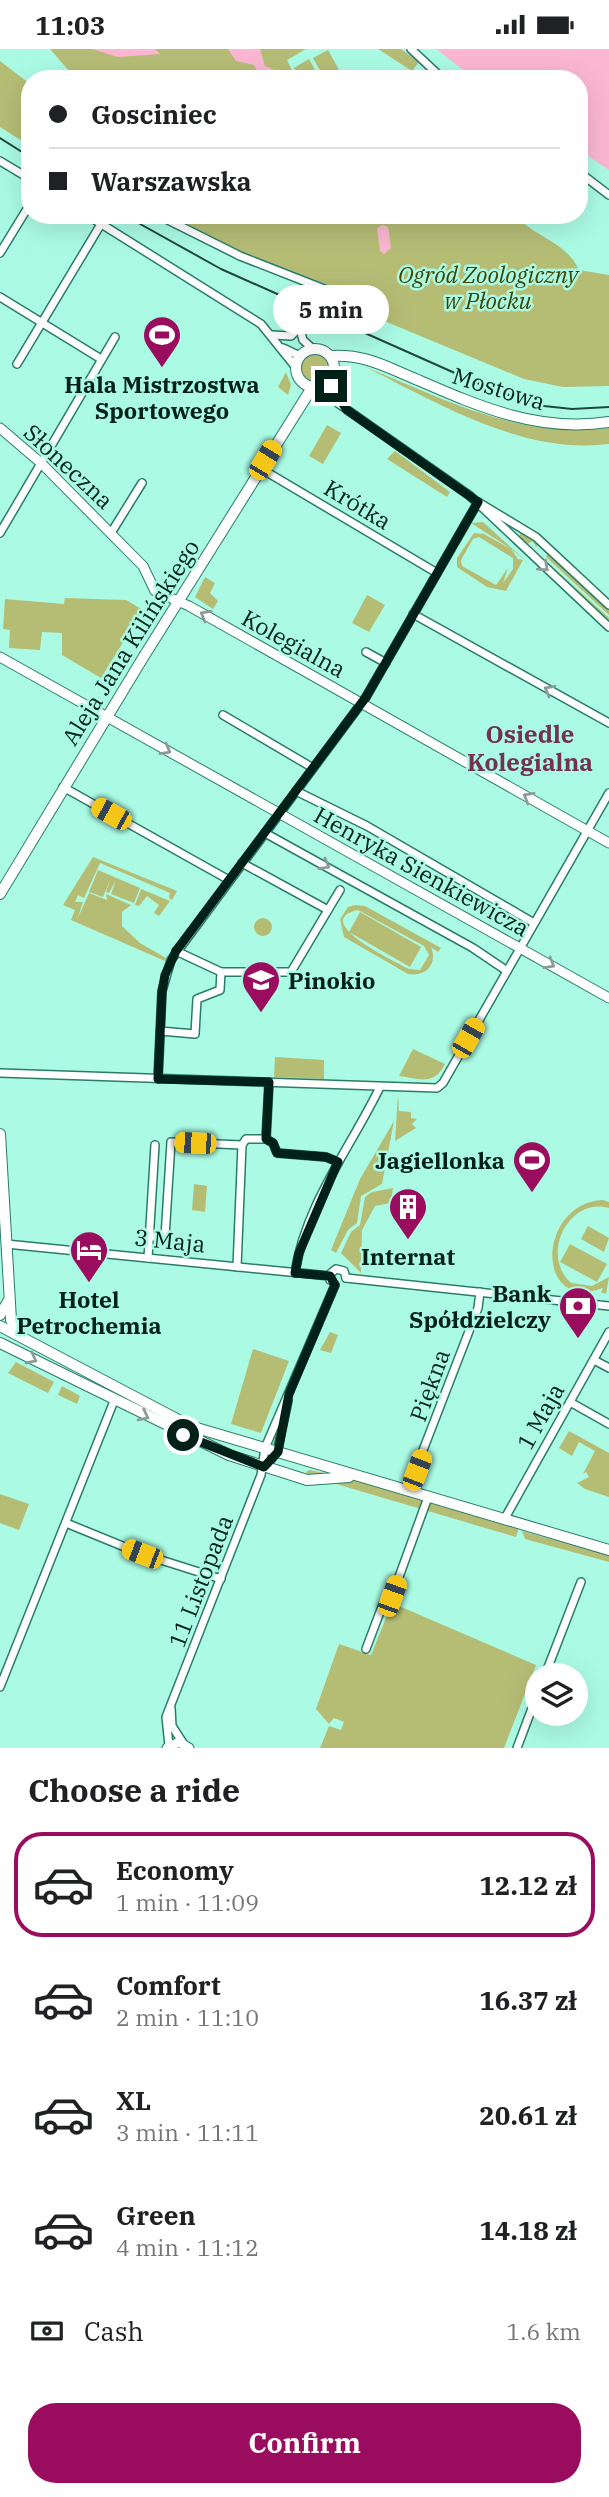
<!DOCTYPE html>
<meta charset="utf-8">
<style>
:root{--surface:#fff;--page:#f6f6f6;--text:#202124;--muted:#757577;--line:#e0e0e0;--accent:#9a0c5d}
body{margin:0;font-family:"IBM Plex Serif",serif;background:var(--page);color:var(--text);height:100vh;display:flex;flex-direction:column;font-size:26px;white-space:nowrap}
*{box-sizing:border-box;margin:0}
p{font-size:23px;color:var(--muted)}
.icon{flex:none;width:38px;height:38px;fill:none;stroke:currentColor;stroke-width:2;stroke-linecap:round;stroke-linejoin:round}
.map{position:relative;height:1699px;overflow:hidden}
.sheet{display:flex;flex-direction:column;background:var(--surface);flex:1}
.sheet>*{flex:none}
.banner{position:absolute;left:21px;top:21px;width:567px;height:154px;border-radius:28px;box-shadow:0 7px 28px #0002;display:grid;align-content:center;height:154px;padding:0 28px;background:var(--surface)}
.tools{position:absolute;left:525px;top:1614px;display:grid;gap:14px}
.tools a{display:grid;place-items:center;width:63px;height:63px;border-radius:50%;background:var(--surface);box-shadow:0 7px 28px #0002;font-size:35px}
.end{position:absolute;width:32px;height:32px;margin:-16px;border:9px solid #002018;background:#fff;box-shadow:0 0 0 4px #fff}
.from{border-radius:50%}
.bubble{position:absolute;height:49px;border-radius:24px;background:var(--surface);box-shadow:0 7px 28px #0002;font-size:23px;font-weight:800;line-height:49px;text-align:center}
.car{position:absolute;width:21px;height:42px;margin:-21px -10px;border-radius:9px;box-shadow:0 0 5px 2px #0007;background:linear-gradient(#f5c518 24%,#345 0 40%,#f5c518 0 76%,#345 0 86%,#f5c518 0)}
.banner b{display:flex;align-items:center;gap:24px;height:66px;font-size:26px}
.banner b+b{border-top:2px solid var(--line)}
.banner i{width:18px;height:18px;background:var(--text)}
ul{padding:0;list-style:none}
li{display:flex;align-items:center;gap:21px;height:105px;margin:0 14px 10px;padding:0 14px;border:4px solid transparent;border-radius:28px}
li div{flex:1}
li b{display:block;font-size:26px}
li em{font-style:normal;font-weight:800}
li.selected{border-color:var(--accent)}
li>.icon{width:63px;height:63px;stroke-width:1.5}
h2{padding:0 28px;font-size:32px;line-height:84px}
.pay{display:flex;align-items:center;gap:18px;height:77px;padding:0 28px;font-size:26px}
.pay p{margin-inline-start:auto}
.action{display:flex;gap:14px;margin-top:auto;padding:14px 28px}
.action a{flex:1;height:80px;border-radius:28px;background:var(--accent);color:#fff;font-size:28px;font-weight:800;line-height:80px;text-align:center}
.status{display:flex;justify-content:space-between;align-items:center;height:49px;padding:0 35px;background:var(--surface);direction:ltr}
.status svg{height:19px;fill:currentColor}
.map>svg:first-child{display:block}
</style>
<div class="status"><b>11:03</b><svg viewBox="0 0 49 12"><path d="M0 12V9h3v3zM5 12V6h3v6zM10 12V3h3v9zM15 12V0h3v12zM26 1h20v11H26zM47 4h2v5h-2z"/></svg></div>
<div class="map">
<svg width="609" height="1699" viewBox="0 0 609 1699">
<rect width="100%" height="100%" fill="#abfbe4"/>
<g fill="#b5bd75" fill-rule="evenodd">
<path d="M50 0H306L287 11 296 30H76Z"/>
<path d="M378 0H401L419 13 412 22Z"/>
<path d="M328 1 344 30H325L313 9Z"/>
<path d="M309 10 320 30H301L294 19Z"/>
<path d="M0 12 30 35V97L0 78Z"/>
<path d="M169 166H515C534 188 567 193 579 221L609 226V337L563 338 524 330 341 254 345 244 336 239 238 201Z"/>
<circle cx="314" cy="318" r="15"/>
<path d="M361 316C444 350 517 390 609 379V395C521 406 437 353 361 316Z"/>
<path d="M286 323 291 336 288 346 278 338Z"/>
<path d="M327 376 341 384 323 415 309 407Z"/>
<path d="M395 402 450 443 447 448 387 410Z"/>
<path d="M483 473 527 513 511 500 518 510 523 511 506 542 487 538 457 518V509L474 484 484 485 511 500 471 474ZM479 488 513 509V520L503 534 508 519 496 536 462 517 461 511 473 490Z"/>
<path d="M520 484 534 491 609 560V566L546 508 547 505 538 496 536 498 533 492 527 495 529 501H533L541 512 544 510 609 569 608 574 518 492Z"/>
<path d="M205 528 215 534 210 544 218 552 213 560 195 548Z"/>
<path d="M367 546 385 556 369 583 352 574Z"/>
<path d="M65 549 126 551 143 561 101 629 62 606V584L42 583 40 601 9 599 10 581 3 580 5 550 64 555Z"/>
<path d="M93 808 177 842 172 851 169 849 170 844 100 814 84 849 78 846 75 853H83L77 871 89 844 107 851 106 845 131 856 122 863V877L140 894 166 909 165 912 71 871 75 861 63 856Z"/>
<path d="M98 821 140 839 134 854 111 845 116 831 109 844 106 843 111 829 103 848 89 843Z"/>
<path d="M141 840 170 852 159 867 154 864 159 856 147 847 139 857 135 856Z"/>
<path d="M356 856 365 857 441 899 438 903 431 898C438 915 426 928 408 925L344 888 340 870 348 858ZM358 861 424 897 429 906 420 921 409 920C398 914 308 872 358 861Z"/>
<path d="M360 863 421 898 410 918 349 883Z"/>
<circle cx="263" cy="878" r="9"/>
<path d="M413 1000 445 1015C434 1037 420 1030 399 1027Z"/>
<path d="M275 1008 324 1011V1030L274 1028Z"/>
<path d="M398 1045 399 1062 411 1063V1069L417 1070 412 1075 416 1079 395 1092Z"/>
<path d="M394 1072 382 1135 361 1147 357 1174 348 1181 336 1204 331 1201 360 1130Z"/>
<path d="M194 1135 207 1137 205 1163 192 1161Z"/>
<path d="M393 1139 391 1154 375 1157 362 1181 361 1224 341 1204 351 1183 360 1176 365 1148 372 1143Z"/>
<path d="M603 1151 609 1153V1159C570 1147 539 1205 571 1234L592 1237 609 1228 606 1245 601 1243 603 1239C534 1265 537 1154 603 1151Z"/>
<path d="M588 1177 609 1189 604 1203 581 1190Z"/>
<path d="M570 1195 607 1215 597 1233 560 1213Z"/>
<path d="M330 1283 338 1286 331 1304 320 1301Z"/>
<path d="M253 1300 289 1312 261 1384 231 1375Z"/>
<path d="M16 1313 54 1333 48 1344 8 1324Z"/>
<path d="M62 1337 80 1347 77 1355 58 1346Z"/>
<path d="M569 1382 609 1404V1448L585 1440 577 1434 589 1428 586 1423 583 1425 595 1402 579 1393 572 1407 559 1399Z"/>
<path d="M310 1421 358 1432 519 1479 516 1488 309 1427 306 1423Z"/>
<path d="M0 1445 29 1455 19 1481 0 1474Z"/>
<path d="M522 1482 609 1506V1513L525 1490Z"/>
<path d="M392 1554 536 1616 504 1699H320L329 1677 341 1681 344 1673 334 1669 329 1675 316 1660 339 1595 371 1606Z"/>
</g>
<g fill="#fbb7d1">
<path d="M92 0H155L160 5 118 8Z"/>
<path d="M228 0H260L265 17 275 21 281 30H256L257 21 254 16 236 12Z"/>
<path d="M436 0H609V121L579 101V30H475Z"/>
<path d="M382 176 388 178 391 199 384 205 380 202 377 179Z"/>
</g>
<g fill="none" stroke-linecap="round" stroke-linejoin="round">
<defs>
<g id="minor">
<path d="M411 0 443 30"/>
<path d="M0 112 30 130"/>
<path d="M579 123 609 146"/>
<path d="M87 166 261 275 294 316"/>
<path d="M158 166 240 207 337 245"/>
<path d="M0 204 30 155"/>
<path d="M0 248 101 310"/>
<path d="M300 280 303 291 314 301"/>
<path d="M272 286 291 287 301 277"/>
<path d="M283 299 300 307"/>
<path d="M17 315 101 175"/>
<path d="M330 331 340 352"/>
<path d="M320 336 339 355 469 446 609 578"/>
<path d="M260 419 437 524"/>
<path d="M478 453 536 488 609 556"/>
<path d="M0 484 115 288"/>
<path d="M111 484 142 434"/>
<path d="M413 565 609 674"/>
<path d="M366 603 386 614"/>
<path d="M223 666 313 719"/>
<path d="M63 738 229 831"/>
<path d="M296 742 367 777 534 874"/>
<path d="M265 784 473 899 507 922"/>
<path d="M242 814 328 861 340 841"/>
<path d="M221 923H291L328 861"/>
<path d="M160 982 195 985 197 950 220 941 221 923 176 902"/>
<path d="M0 1024 437 1039 443 1034 609 744"/>
<path d="M158 1030 162 942 171 911 366 648 478 453"/>
<path d="M269 1033 266 1090 273 1094 277 1104 326 1108 338 1113"/>
<path d="M149 1188H165L171 1093 242 1096 246 1090H266"/>
<path d="M6 1195 330 1227"/>
<path d="M148 1209 155 1096"/>
<path d="M237 1218 242 1096"/>
<path d="M295 1224C305 1156 351 1098 380 1038"/>
<path d="M346 1229 609 1257"/>
<path d="M330 1231V1225L336 1220 344 1222 346 1229"/>
<path d="M594 1311 609 1319"/>
<path d="M570 1353 609 1375"/>
<path d="M265 1418 277 1403 288 1352"/>
<path d="M408 1440 478 1259 480 1243"/>
<path d="M505 1469 609 1283"/>
<path d="M66 1474 142 1505 221 1530"/>
<path d="M366 1600 383 1555 392 1547 427 1451"/>
<path d="M545 1626 581 1533"/>
<path d="M0 1638 114 1352"/>
<path d="M171 1659 172 1677 183 1694"/>
<path d="M169 1697 166 1668 261 1426 265 1399 335 1236"/>
<path d="M517 1699 537 1646"/>
</g>
<g id="tertiary">
<path d="M0 379 41 414 143 517 155 542 189 557 609 794"/>
<path d="M0 608 609 949"/>
<path d="M167 1699 179 1693 189 1699"/>
</g>
<g id="secondary">
<circle cx="315" cy="319" r="19"/>
<path d="M331 307C366 305 386 318 418 331 480 358 540 384 609 373"/>
<path d="M0 845 141 612 313 337"/>
<path d="M0 1085 11 1271 21 1287"/>
<path d="M0 1266 9 1251"/>
<path d="M0 1277 190 1377 609 1501"/>
<path d="M0 1294 229 1406 307 1431 349 1428"/>
</g>
</defs>
<use href="#minor" stroke="#2a7c68" stroke-width="10"/>
<use href="#tertiary" stroke="#2a7c68" stroke-width="11"/>
<use href="#secondary" stroke="#2a7c68" stroke-width="12"/>
<use href="#minor" stroke="#fff" stroke-width="7"/>
<use href="#tertiary" stroke="#fff" stroke-width="9"/>
<use href="#secondary" stroke="#fff" stroke-width="10"/>
<g stroke="#1f473d" stroke-width="2">
<path d="M0 89 30 108"/>
<path d="M124 166 221 220 493 341 544 357 572 360 609 358"/>
</g>
<defs>
<path id="minor-bridge" d="M301 277 315 248"/>
</defs>
<use href="#minor-bridge" stroke="#2a7c68" stroke-width="10" stroke-linecap="butt"/>
<use href="#minor-bridge" stroke="#fff" stroke-width="7"/>
</g>
<defs><path id="oneway-chevron" d="M-2-3.5L2.5 0L-2 3.5" fill="none" stroke-width="1.6" stroke-linecap="round" stroke-linejoin="round" transform="scale(1.75)"/></defs>
<g stroke="#8c9b97">
<use href="#oneway-chevron" transform="translate(544 518) rotate(42)"/>
<use href="#oneway-chevron" transform="translate(205 566) rotate(-150)"/>
<use href="#oneway-chevron" transform="translate(549 641) rotate(-151)"/>
<use href="#oneway-chevron" transform="translate(166 701) rotate(29)"/>
<use href="#oneway-chevron" transform="translate(528 748) rotate(-150)"/>
<use href="#oneway-chevron" transform="translate(325 816) rotate(29)"/>
<use href="#oneway-chevron" transform="translate(550 915) rotate(30)"/>
<use href="#oneway-chevron" transform="translate(32 1310) rotate(27)"/>
<use href="#oneway-chevron" transform="translate(144 1367) rotate(27)"/>
</g>
<g fill="none" stroke-linecap="round" stroke-linejoin="round">
<path stroke="#002018" stroke-width="9" d="M183 1386 264 1418 278 1403 289 1345 335 1236 330 1227 295 1224 299 1204 338 1113 326 1108 277 1104 273 1094 266 1090 269 1033 158 1030 162 943 165 926 176 902 366 648 478 453 347 361 331 337"/>
</g>
<defs>
<symbol id="stadium-pin" viewBox="-11 -11 22 30"><path d="M0 17L-7.5 6A9.5 9.5 0 1 1 7.5 6Z" fill="#9a0c5d" stroke="#abfbe4"/><path d="M0-5a6.5 5 0 1 0 0 10a6.5 5 0 1 0 0-10ZM-3.5-1.8h7v3.6h-7Z" fill="#fff"/></symbol>
<symbol id="school-pin" viewBox="-11 -11 22 30"><path d="M0 17L-7.5 6A9.5 9.5 0 1 1 7.5 6Z" fill="#9a0c5d" stroke="#abfbe4"/><path d="M0-5L7-2L0 1L-7-2ZM-4 1L0 2.5L4 1V4Q0 6-4 4Z" fill="#fff"/></symbol>
<symbol id="building-pin" viewBox="-11 -11 22 30"><path d="M0 17L-7.5 6A9.5 9.5 0 1 1 7.5 6Z" fill="#9a0c5d" stroke="#abfbe4"/><path d="M-4-6H4V6H1V3H-1V6H-4ZM-2.5-4.3h1.7v1.8h-1.7ZM.8-4.3h1.7v1.8H.8ZM-2.5-1h1.7V.8h-1.7ZM.8-1h1.7V.8H.8Z" fill="#fff"/></symbol>
<symbol id="hotel-pin" viewBox="-11 -11 22 30"><path d="M0 17L-7.5 6A9.5 9.5 0 1 1 7.5 6Z" fill="#9a0c5d" stroke="#abfbe4"/><path d="M-6-4.5h1.5V1H6V5H4.5V3h-9V5H-6ZM-4 0a1.8 1.8 0 1 1 3.6 0ZM.5 0V-2.5h3Q6-2.5 6 0Z" fill="#fff"/></symbol>
<symbol id="bank-pin" viewBox="-11 -11 22 30"><path d="M0 17L-7.5 6A9.5 9.5 0 1 1 7.5 6Z" fill="#9a0c5d" stroke="#abfbe4"/><path d="M-6-4H6V4H-6ZM0-2.3a2.3 2.3 0 1 0 0 4.6a2.3 2.3 0 1 0 0-4.6Z" fill="#fff"/></symbol>
</defs>
<g fill-rule="evenodd">
<use href="#stadium-pin" x="140" y="264" width="44" height="60"/>
<use href="#school-pin" x="239" y="909" width="44" height="60"/>
<use href="#stadium-pin" x="510" y="1089" width="44" height="60"/>
<use href="#building-pin" x="386" y="1136" width="44" height="60"/>
<use href="#hotel-pin" x="67" y="1179" width="44" height="60"/>
<use href="#bank-pin" x="556" y="1235" width="44" height="60"/>
</g>
<g text-anchor="middle" dominant-baseline="central" stroke-width="5" stroke-linejoin="round" paint-order="stroke">
<g font-size="23" font-style="italic" fill="#404504" stroke="#abfbe4">
<text x="488" y="225">Ogród Zoologiczny<tspan x="488" dy="26">w Płocku</tspan></text>
</g>
<g font-size="23" font-weight="bold" fill="#002018" stroke="#abfbe4">
<text x="162" y="335">Hala Mistrzostwa<tspan x="162" dy="26">Sportowego</tspan></text>
<text x="288" y="931" text-anchor="start">Pinokio</text>
<text x="505" y="1111" text-anchor="end">Jagiellonka</text>
<text x="408" y="1207">Internat</text>
<text x="551" y="1244" text-anchor="end">Bank<tspan x="551" dy="26">Spółdzielczy</tspan></text>
<text x="89" y="1250">Hotel<tspan x="89" dy="26">Petrochemia</tspan></text>
</g>
<g font-size="23" fill="#002018" stroke="#abfbe4">
<text transform="translate(499 339) rotate(17)">Mostowa</text>
<text transform="translate(69 417) rotate(43)">Słoneczna</text>
<text transform="translate(358 455) rotate(31)">Krótka</text>
<text transform="translate(130 593) rotate(-58)">Aleja Jana Kilińskiego</text>
<text transform="translate(294 594) rotate(29)">Kolegialna</text>
<text transform="translate(422 822) rotate(29)">Henryka Sienkiewicza</text>
<text transform="translate(170 1191) rotate(6)">3 Maja</text>
<text transform="translate(429 1336) rotate(-70)">Piękna</text>
<text transform="translate(540 1367) rotate(-61)">1 Maja</text>
<text transform="translate(200 1532) rotate(-69)">11 Listopada</text>
</g>
<g font-size="24" font-weight="bold" fill="#73314f" stroke="#abfbe4">
<text x="530" y="685">Osiedle<tspan x="530" dy="28">Kolegialna</tspan></text>
</g>
</g>
</svg>
<div class="tools">
<a><svg class="icon" aria-label="layers" viewBox="0 0 24 24"><path d="M12 4l9 5-9 5-9-5zM3 14l9 5 9-5"/></svg></a>
</div>
<i class="end from" style="left:183px;top:1386px"></i>
<i class="end" style="left:331px;top:337px"></i>
<div class="bubble" style="left:273px;top:236px;width:116px">5 min</div>
<i class="car" style="left:265px;top:411px;rotate:31deg"></i>
<i class="car" style="left:111px;top:765px;rotate:299deg"></i>
<i class="car" style="left:468px;top:989px;rotate:30deg"></i>
<i class="car" style="left:195px;top:1094px;rotate:272deg"></i>
<i class="car" style="left:417px;top:1421px;rotate:21deg"></i>
<i class="car" style="left:142px;top:1505px;rotate:291deg"></i>
<i class="car" style="left:392px;top:1547px;rotate:20deg"></i>
<div class="banner">
<b><i class="from"></i>Gosciniec</b>
<b><i></i>Warszawska</b>
</div>
</div>
<section class="sheet">
<h2>Choose a ride</h2>
<ul>
<li class="selected"><svg class="icon" aria-label="car" viewBox="0 0 24 24"><path d="M5 17H2v-5l4-1 3-4h7l3 4 3 1v5h-3M9 17h6M6 11h13"/><circle cx="7" cy="17" r="2"/><circle cx="17" cy="17" r="2"/></svg><div><b>Economy</b><p>1 min · 11:09</p></div><em>12.12 zł</em></li>
<li><svg class="icon" aria-label="car" viewBox="0 0 24 24"><path d="M5 17H2v-5l4-1 3-4h7l3 4 3 1v5h-3M9 17h6M6 11h13"/><circle cx="7" cy="17" r="2"/><circle cx="17" cy="17" r="2"/></svg><div><b>Comfort</b><p>2 min · 11:10</p></div><em>16.37 zł</em></li>
<li><svg class="icon" aria-label="car" viewBox="0 0 24 24"><path d="M5 17H2v-5l4-1 3-4h7l3 4 3 1v5h-3M9 17h6M6 11h13"/><circle cx="7" cy="17" r="2"/><circle cx="17" cy="17" r="2"/></svg><div><b>XL</b><p>3 min · 11:11</p></div><em>20.61 zł</em></li>
<li><svg class="icon" aria-label="car" viewBox="0 0 24 24"><path d="M5 17H2v-5l4-1 3-4h7l3 4 3 1v5h-3M9 17h6M6 11h13"/><circle cx="7" cy="17" r="2"/><circle cx="17" cy="17" r="2"/></svg><div><b>Green</b><p>4 min · 11:12</p></div><em>14.18 zł</em></li>
</ul>
<div class="pay"><svg class="icon" aria-label="cash" viewBox="0 0 24 24"><path d="M3 7h18v10H3z"/><circle cx="12" cy="12" r="2"/></svg>Cash<p>1.6 km</p></div>
<div class="action"><a>Confirm</a></div>
</section>
